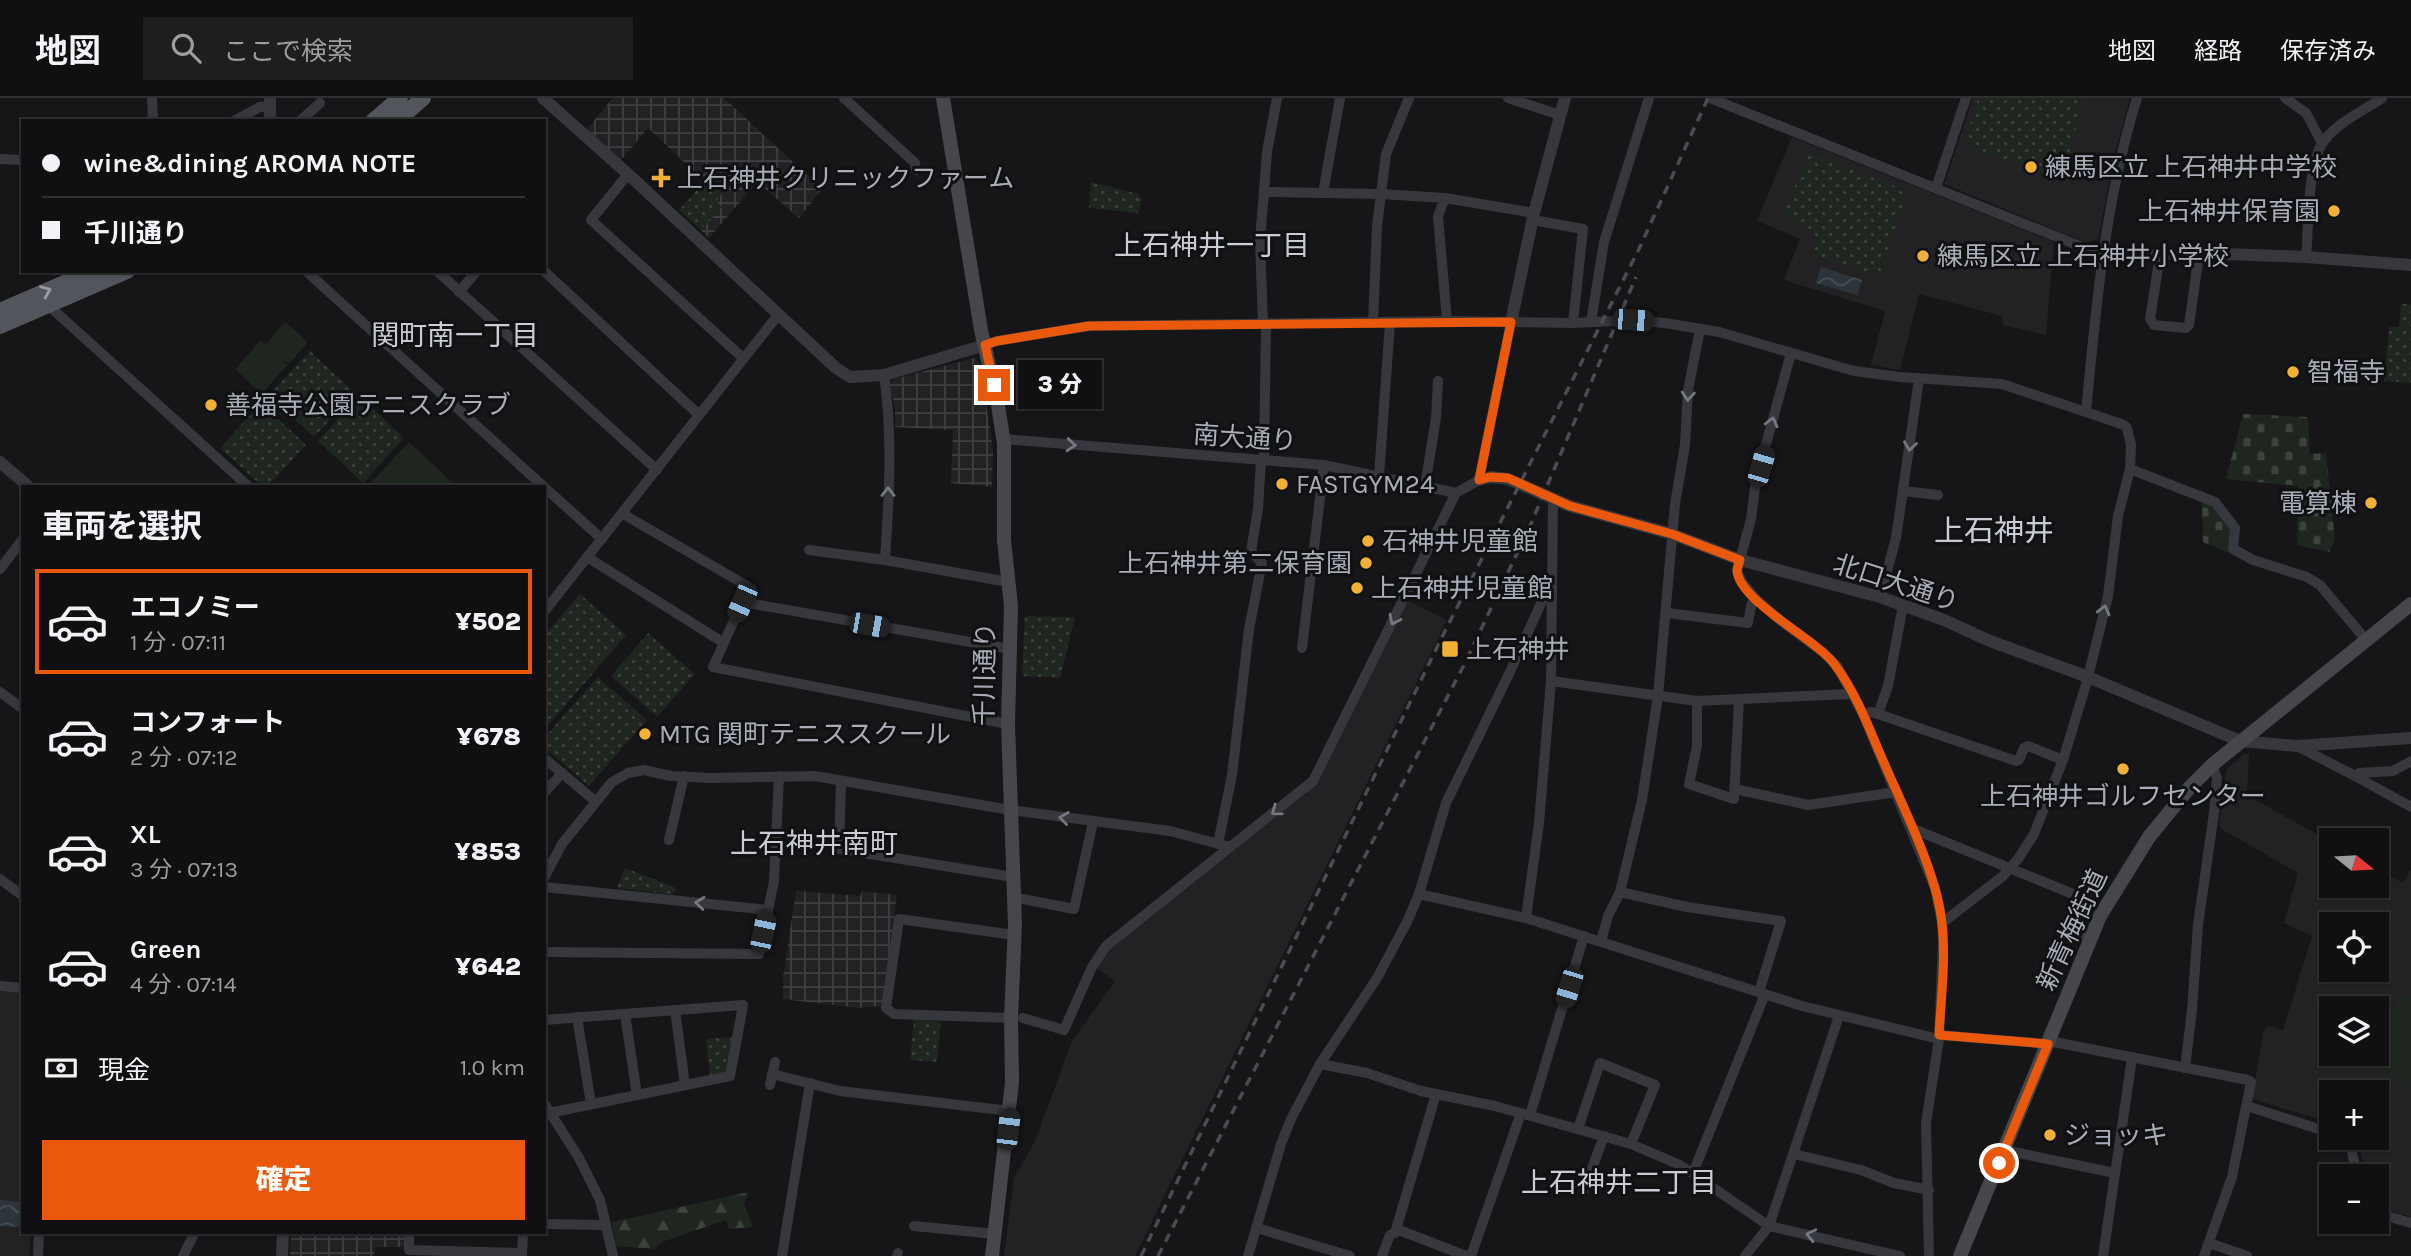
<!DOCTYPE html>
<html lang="ja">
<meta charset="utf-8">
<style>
:root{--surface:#101012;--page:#1e1e20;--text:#f1f3f6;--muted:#9c9d9f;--line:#303032;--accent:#ea580c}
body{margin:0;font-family:Karla,"Noto Sans JP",sans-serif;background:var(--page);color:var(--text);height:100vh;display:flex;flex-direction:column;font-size:26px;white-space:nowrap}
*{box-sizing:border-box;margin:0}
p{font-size:23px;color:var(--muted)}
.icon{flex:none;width:38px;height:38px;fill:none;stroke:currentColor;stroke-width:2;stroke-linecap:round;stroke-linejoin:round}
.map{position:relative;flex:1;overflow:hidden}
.panel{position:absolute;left:21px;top:387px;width:525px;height:749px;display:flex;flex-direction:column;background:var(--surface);border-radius:0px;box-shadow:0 2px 5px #0004,0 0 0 2px var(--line)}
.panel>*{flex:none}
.hud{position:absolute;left:21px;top:21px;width:525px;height:154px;border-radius:0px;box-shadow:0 2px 5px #0004,0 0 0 2px var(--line);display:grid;align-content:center;height:154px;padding:0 21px;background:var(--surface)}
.needle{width:46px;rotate:108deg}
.fabs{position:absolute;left:2319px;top:730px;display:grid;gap:14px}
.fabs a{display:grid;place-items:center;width:70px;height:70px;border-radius:0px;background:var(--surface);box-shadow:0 2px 5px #0004,0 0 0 2px var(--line);font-size:35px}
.end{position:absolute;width:32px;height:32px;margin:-16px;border:9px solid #ea580c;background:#fff;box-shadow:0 0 0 4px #fff}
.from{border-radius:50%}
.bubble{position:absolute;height:49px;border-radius:0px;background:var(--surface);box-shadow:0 2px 5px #0004,0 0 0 2px var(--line);font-size:23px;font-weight:800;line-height:49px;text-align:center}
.car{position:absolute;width:21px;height:42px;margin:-21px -10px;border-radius:9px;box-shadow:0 0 5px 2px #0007;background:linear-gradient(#222 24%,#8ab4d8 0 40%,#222 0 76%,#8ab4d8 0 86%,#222 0)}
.hud b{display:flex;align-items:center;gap:24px;height:66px;font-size:26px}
.hud b+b{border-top:2px solid var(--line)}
.hud i{width:18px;height:18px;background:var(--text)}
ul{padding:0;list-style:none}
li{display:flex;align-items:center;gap:21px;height:105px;margin:0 14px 10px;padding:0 7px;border:4px solid transparent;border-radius:0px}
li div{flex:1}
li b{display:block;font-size:26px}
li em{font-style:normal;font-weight:800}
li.on{border-color:var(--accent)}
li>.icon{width:63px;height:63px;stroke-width:1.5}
h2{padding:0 21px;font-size:32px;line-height:84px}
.pay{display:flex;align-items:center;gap:18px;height:77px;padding:0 21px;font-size:26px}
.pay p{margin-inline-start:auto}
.cta{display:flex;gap:14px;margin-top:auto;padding:14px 21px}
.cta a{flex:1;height:80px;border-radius:0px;background:var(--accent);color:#fff;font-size:28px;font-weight:800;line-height:80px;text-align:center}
header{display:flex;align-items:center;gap:42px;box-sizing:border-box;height:98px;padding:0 35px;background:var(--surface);border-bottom:2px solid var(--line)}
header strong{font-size:33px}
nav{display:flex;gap:38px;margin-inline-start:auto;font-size:24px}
.search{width:490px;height:63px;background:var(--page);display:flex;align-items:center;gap:18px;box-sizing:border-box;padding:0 24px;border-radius:0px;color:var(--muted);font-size:26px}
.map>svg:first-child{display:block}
</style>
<header>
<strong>地図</strong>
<div class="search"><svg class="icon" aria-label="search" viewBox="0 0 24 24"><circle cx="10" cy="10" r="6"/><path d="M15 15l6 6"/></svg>ここで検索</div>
<nav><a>地図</a><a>経路</a><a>保存済み</a></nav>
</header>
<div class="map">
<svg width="2411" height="1158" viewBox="0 0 2411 1158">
<defs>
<pattern id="industrial-grid" width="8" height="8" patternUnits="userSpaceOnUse" patternTransform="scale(1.75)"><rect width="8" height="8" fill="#222225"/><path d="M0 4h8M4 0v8" fill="none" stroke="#3f3f43"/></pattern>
<pattern id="forest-firs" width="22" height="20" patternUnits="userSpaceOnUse" patternTransform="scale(1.75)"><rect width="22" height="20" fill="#1e261f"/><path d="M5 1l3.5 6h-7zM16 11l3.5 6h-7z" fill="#3c433d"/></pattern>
<pattern id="cemetery-stones" width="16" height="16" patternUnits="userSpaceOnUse" patternTransform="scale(1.75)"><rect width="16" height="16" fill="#1e261f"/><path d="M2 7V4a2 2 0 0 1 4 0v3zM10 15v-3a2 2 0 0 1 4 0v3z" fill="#3c433d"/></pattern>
<pattern id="park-dots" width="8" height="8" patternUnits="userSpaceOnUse" patternTransform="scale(1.75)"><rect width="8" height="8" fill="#1e261f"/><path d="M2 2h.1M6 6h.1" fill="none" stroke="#3c433d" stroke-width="1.8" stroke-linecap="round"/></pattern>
<pattern id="water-waves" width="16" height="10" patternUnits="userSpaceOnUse" patternTransform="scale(1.75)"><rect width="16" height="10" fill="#2c353c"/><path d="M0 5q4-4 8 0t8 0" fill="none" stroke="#485056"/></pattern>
</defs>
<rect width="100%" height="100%" fill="#161618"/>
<g fill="#222225" fill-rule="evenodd">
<path d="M1973 0H2130L2116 52 2098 141 2087 145 1944 86Z"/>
<path d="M1792 39 2054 144 2046 237 2003 227 2002 218 1919 196 1900 272 1871 267 1885 213 1784 182 1800 141 1757 123Z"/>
<path d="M1408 503 1447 522 1135 1158H1004L1014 1080 1035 1043 1072 943 1115 883 1095 869 1109 849 1306 695Z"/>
<path d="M2244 656H2249L2247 697 2331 744V788H2376L2377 770 2403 785 2411 771V1119L2377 1109 2376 1078H2366L2358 1040H2376V994H2331V1025L2252 1001 2264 931 2268 928 2283 932 2312 838 2284 825 2298 775 2221 731 2219 726 2226 672ZM2331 826H2376V872H2331ZM2331 910H2376V956H2331Z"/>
<path d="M0 893 23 894V1134H31L29 1158H0Z"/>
</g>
<g fill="url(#industrial-grid)">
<path d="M613 0H724L822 91 799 120 757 84 709 140 698 129H705L716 103 709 78 706 82 699 78 648 30 621 62 586 32Z"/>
<path d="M974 260 980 265 993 352 992 389 951 385 953 332 895 329V311L890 286 894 281Z"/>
<path d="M796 793 860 798 862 793 897 797 882 908 858 910 783 901V879Z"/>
<path d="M291 1134H406L405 1149H375L374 1158H290Z"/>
</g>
<g fill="#1e261f">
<path d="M284 225H287L308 244 289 266 280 259 288 267 261 296 235 271 261 242 266 246Z"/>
<path d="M409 344 454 386 452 388H368Z"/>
<path d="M2402 894 2411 900V990L2361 958 2362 956H2376L2377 934Z"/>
</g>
<path fill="url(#forest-firs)" d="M749 1094 744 1106 753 1129 729 1131 726 1122 662 1144 654 1151 616 1148 612 1124Z"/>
<g fill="url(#cemetery-stones)">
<path d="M2243 316 2308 319 2310 356 2326 355 2335 442 2329 454 2297 447 2298 388 2226 381Z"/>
<path d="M2202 402 2220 414 2232 432 2229 455 2203 444Z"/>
</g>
<g fill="url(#park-dots)">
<path d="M1978 0H2084L2062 82 1964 47Z"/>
<path d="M1809 55 1907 93 1881 178 1811 157 1816 140 1807 128 1784 115Z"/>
<path d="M710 78 722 89V96L716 103 722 109 704 129H698L679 112Z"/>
<path d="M1091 84 1138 96 1142 101 1138 115 1089 110Z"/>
<path d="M2401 206H2411V285L2384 283 2389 229H2399Z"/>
<path d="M310 253 355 295 314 339 269 297Z"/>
<path d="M359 298 404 340 363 385 318 343Z"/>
<path d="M261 305 306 347 268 388H262L220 350Z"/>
<path d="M580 496 626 537 544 632V538Z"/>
<path d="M1025 518 1075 519 1060 580 1022 578Z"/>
<path d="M648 535 695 576 657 619 611 578Z"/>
<path d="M598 579 647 622 589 688 544 649V640Z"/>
<path d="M625 770 674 789 676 792 672 796 617 790Z"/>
<path d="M914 921 941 924 937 964 910 962Z"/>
<path d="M733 939 727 976 710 979 706 941Z"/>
</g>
<g fill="url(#water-waves)">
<path d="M1821 169 1862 182 1857 197 1816 185Z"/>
<path d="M0 1102 22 1104 21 1129 0 1128Z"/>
</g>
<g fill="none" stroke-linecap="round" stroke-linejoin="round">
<g stroke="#37383d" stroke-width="10">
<path d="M152 0 153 23"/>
<path d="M844 0 915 65 916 72"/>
<path d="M1508 0 1560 17"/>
<path d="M1710 0 2102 157 2224 156"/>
<path d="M2285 0 2306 15 2322 45"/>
<path d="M234 23 260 9 270 8"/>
<path d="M300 23 320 5"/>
<path d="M0 61 23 62"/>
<path d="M628 76 591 122 743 260"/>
<path d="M1936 90 1966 0"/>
<path d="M1264 94 1381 96 1445 100 1534 115"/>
<path d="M1323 95 1340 0"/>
<path d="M1445 100 1438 118 1447 223"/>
<path d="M1533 122 1583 131 1573 225"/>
<path d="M2160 157 2150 221 2154 227 2186 230 2189 227 2199 156"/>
<path d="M2306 159C2309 129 2307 70 2322 46 2334 26 2363 13 2382 0"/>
<path d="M306 173 543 388"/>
<path d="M437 173 657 372"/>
<path d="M544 173 699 317"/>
<path d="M459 194 477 173"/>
<path d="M48 207 248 388"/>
<path d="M1591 224 1604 144 1649 0"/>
<path d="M1373 225 1377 128 1386 56 1409 0"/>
<path d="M1263 226 1260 143 1267 54 1277 0"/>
<path d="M985 247 997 243 1089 228 1447 223 1573 225 1634 222 1665 225 1719 234 1854 273 1900 279 2002 286 2086 314C2096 208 2105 103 2137 0"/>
<path d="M1791 255 1756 383 1751 421 1737 473 1742 484 1755 500 1782 524 1823 554 1837 568 1863 616 1935 790 1942 825 1943 842 1939 941 1926 1025 1929 1158"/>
<path d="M884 277C893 338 889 401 885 462"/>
<path d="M1003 341 1324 367 1456 395 1479 382 1511 224"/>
<path d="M1264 363 1266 226"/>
<path d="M2130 371 2215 404 2235 430 2233 451 2253 462 2307 479 2320 487 2366 542"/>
<path d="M1379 378 1390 225"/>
<path d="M1425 388 1436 320 1438 283"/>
<path d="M544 389 602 441"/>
<path d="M1903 393 1938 397"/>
<path d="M623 416 749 489 713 569 1008 626"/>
<path d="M809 452 885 462 1008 484"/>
<path d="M587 459 724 545"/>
<path d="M0 471 23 441"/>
<path d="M1880 499 1896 440 1919 281"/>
<path d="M742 504 1010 551"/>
<path d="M544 514 778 217"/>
<path d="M1667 515 1748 525 1751 508 1755 500"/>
<path d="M1302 550 1324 367"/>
<path d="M1551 583 1697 603 1852 596"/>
<path d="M0 594 23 611"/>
<path d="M1697 603V648L1689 686 1734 701 1739 602"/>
<path d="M1863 616 1872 614 2016 663 2019 662 2024 650 2028 648 2063 662"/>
<path d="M1878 616 1888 588 1903 507"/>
<path d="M2297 648 2355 678 2359 675 2393 673 2411 663"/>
<path d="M544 660 595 703"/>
<path d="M2355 678 2411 709"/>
<path d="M841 683 839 751 1013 779"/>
<path d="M1735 691 1808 707 1896 694"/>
<path d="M544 695 562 675"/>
<path d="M1911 730 2078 798 2072 834 2090 843"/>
<path d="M669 742 684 678"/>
<path d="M1218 746 1232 677 1249 531 1262 465 1251 453 1258 411 1261 363"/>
<path d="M544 780 562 746 612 684 628 675 644 672 671 678 710 680 815 678 1010 712 1170 733 1230 749 1313 683 1456 395"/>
<path d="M0 781 23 798"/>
<path d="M544 789 768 812"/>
<path d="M1620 794 1687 809 1781 823 1759 894"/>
<path d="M1419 796 1526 820 1802 908 1939 941"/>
<path d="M1013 799 1074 811 1093 724"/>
<path d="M1526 820 1539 725 1551 583 1553 402"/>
<path d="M1942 825 2003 778 2018 761 2034 736 2063 662 2087 583 2108 498 2118 418 2130 371 2131 347 2127 330 2124 327 2086 314"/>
<path d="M1601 843 1608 818 1620 794 1642 702 1658 598 1675 406 1685 347 1688 292 1700 231"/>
<path d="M544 854 759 856 774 783 779 678"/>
<path d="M0 888 23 890"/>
<path d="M675 912 685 987"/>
<path d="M625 916 637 997"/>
<path d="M577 919 591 1006"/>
<path d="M1011 920 894 916 886 910 899 821 1014 837"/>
<path d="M1023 920 1064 932 1092 869 1106 848 1230 749"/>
<path d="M544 922 743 907 730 978 549 1015"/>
<path d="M1939 937 2048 946"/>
<path d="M2049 943 2248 982 2251 984 2232 1079 2204 1158"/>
<path d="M1320 966 1367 975 1421 993 1495 1008 1631 1046 1680 1067 1769 1128 1900 1158"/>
<path d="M2185 970 2192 912 2198 827 2214 715 2217 680 2212 667"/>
<path d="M772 976 840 993 1010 1013"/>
<path d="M770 987 775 964"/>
<path d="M544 1005 579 1060 600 1102 613 1158"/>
<path d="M2247 1008 2331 1035"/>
<path d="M1530 1017 1584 838"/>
<path d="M1578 1031 1600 965 1655 987 1631 1046"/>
<path d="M2345 1040 2350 1045 2357 1078"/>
<path d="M2004 1052 2115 1075"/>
<path d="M1794 1056 1861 1072 1894 1085 1929 1092"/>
<path d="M1693 1075 1765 896"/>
<path d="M1584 1092 1604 1038"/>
<path d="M2376 1115 2411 1125"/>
<path d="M544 1126 606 1127"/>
<path d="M914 1128 995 1136"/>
<path d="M1257 1130 1350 1158"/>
<path d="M409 1134V1152L522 1155"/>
<path d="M1395 1135 1436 996"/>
<path d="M2209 1145 2247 1158"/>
<path d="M38 1158 39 1134"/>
<path d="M183 1158 195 1134"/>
<path d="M522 1158 523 1134"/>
<path d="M782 1158 810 985"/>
<path d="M897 1158 898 1155"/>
<path d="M1248 1158 1281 1046 1291 1021 1320 966 1377 880 1407 824 1419 796 1446 705 1509 576 1552 481"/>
<path d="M1382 1158 1390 1137 1399 1132 1466 1158"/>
<path d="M1471 1158 1521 1015"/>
<path d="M1745 1158 1769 1128 1839 918"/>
<path d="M2103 1158 2132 960"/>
</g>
<g stroke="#37383d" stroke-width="12">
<path d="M270 0V23"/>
<path d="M543 0 628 76 836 270 850 279 884 277 985 247"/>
<path d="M2224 156 2306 159 2411 167"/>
<path d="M1511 224 1534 115 1565 0"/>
<path d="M0 364 28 388"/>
<path d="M1479 382 1491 379 1508 381 1570 408 1672 436 1740 462 1880 499 1944 522 1990 543 2088 579 2240 643 2297 648 2411 640"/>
<path d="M282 1158 283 1134"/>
</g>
<g stroke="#45474d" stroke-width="14">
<path d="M943 0 981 232 998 307 1004 346V442L1011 508 1008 626 1015 826 1011 920 1012 984 992 1158"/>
<path d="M1960 1158 2100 818 2149 739 2189 690 2212 667 2411 506"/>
</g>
<g stroke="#53555c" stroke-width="16">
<path d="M373 23 400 0"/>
<path d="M397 23 423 0"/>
<path d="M0 213 92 173"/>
<path d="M0 228 127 173"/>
</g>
<g stroke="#4a4c52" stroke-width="3.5" stroke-dasharray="9 7" stroke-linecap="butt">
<path d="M1141 1158 1440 543 1639 151 1708 0"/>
<path d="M1158 1158 1466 563 1530 428 1636 179"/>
</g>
</g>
<defs><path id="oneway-chevron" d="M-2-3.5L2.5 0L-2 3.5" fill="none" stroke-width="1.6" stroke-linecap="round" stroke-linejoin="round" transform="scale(1.75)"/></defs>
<use stroke="#979ba6" href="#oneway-chevron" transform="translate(46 193) rotate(-23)"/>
<g stroke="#757881">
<use href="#oneway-chevron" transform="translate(1688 298) rotate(95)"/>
<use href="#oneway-chevron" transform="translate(1772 324) rotate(-76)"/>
<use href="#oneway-chevron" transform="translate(1071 347) rotate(5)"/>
<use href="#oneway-chevron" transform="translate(1910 348) rotate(98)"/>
<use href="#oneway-chevron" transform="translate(888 394) rotate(-90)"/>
<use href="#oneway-chevron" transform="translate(2104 512) rotate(-76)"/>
<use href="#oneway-chevron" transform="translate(1394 522) rotate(116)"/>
<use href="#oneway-chevron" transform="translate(1276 713) rotate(143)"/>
<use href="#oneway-chevron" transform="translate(1064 720) rotate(-172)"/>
<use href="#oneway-chevron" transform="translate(700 805) rotate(-174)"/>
<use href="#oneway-chevron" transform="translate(1811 1137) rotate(-167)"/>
</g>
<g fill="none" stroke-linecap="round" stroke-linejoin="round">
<path stroke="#ea580c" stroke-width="9" d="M994 287 985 247 997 243 1089 228 1511 224 1479 382 1490 379 1508 380 1570 408 1672 436 1740 462C1739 466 1737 469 1737 472 1738 503 1818 542 1835 567 1857 596 1870 633 1885 667 1904 711 1938 778 1942 826 1946 862 1941 901 1939 937L2048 946 1999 1065"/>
</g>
<g fill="#f2b134" stroke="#111113" stroke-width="2.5">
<circle cx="2031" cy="69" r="7"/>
<path d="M657.5 69.5h7v7h7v7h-7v7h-7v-7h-7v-7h7z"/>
<circle cx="2334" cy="113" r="7"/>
<circle cx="1923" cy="158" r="7"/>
<circle cx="2293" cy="274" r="7"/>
<circle cx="211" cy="307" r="7"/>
<circle cx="1282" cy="386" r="7"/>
<circle cx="2371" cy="405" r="7"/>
<circle cx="1368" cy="443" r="7"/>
<circle cx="1366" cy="465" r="7"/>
<circle cx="1357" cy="490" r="7"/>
<rect x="1441" y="542" width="18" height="18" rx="3.5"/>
<circle cx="645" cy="636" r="7"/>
<circle cx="2123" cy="671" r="7"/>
<circle cx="2050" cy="1037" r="7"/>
</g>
<g text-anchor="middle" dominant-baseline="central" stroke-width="6" stroke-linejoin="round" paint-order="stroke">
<g font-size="26" fill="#a8adb8" stroke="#111113" text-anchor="start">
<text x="2045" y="69">練馬区立 上石神井中学校</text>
<text x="677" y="80">上石神井クリニックファーム</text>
<text x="2320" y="113" text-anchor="end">上石神井保育園</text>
<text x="1937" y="158">練馬区立 上石神井小学校</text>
<text x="2307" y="274">智福寺</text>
<text x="225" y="307">善福寺公園テニスクラブ</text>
<text x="1296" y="386">FASTGYM24</text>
<text x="2357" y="405" text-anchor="end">電算棟</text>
<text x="1382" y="443">石神井児童館</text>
<text x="1352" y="465" text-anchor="end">上石神井第二保育園</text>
<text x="1371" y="490">上石神井児童館</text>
<text x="1466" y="551">上石神井</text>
<text x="659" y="636">MTG 関町テニススクール</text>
<text x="2123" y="698" text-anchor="middle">上石神井ゴルフセンター</text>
<text x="2064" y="1037">ジョッキ</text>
</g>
<g font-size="26" fill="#a8adb8" stroke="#111113">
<text transform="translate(1245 340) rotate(4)">南大通り</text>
<text transform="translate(1896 485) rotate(18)">北口大通り</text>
<text transform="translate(985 576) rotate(-89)">千川通り</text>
<text transform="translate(2072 832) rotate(-65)">新青梅街道</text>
</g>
<g font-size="28" fill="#c9ccd4" stroke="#111113">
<text x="1212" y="147">上石神井一丁目</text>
<text x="455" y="237">関町南一丁目</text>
<text x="814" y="745">上石神井南町</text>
<text x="1619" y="1084">上石神井二丁目</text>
</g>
<g font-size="30" fill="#c9ccd4" stroke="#111113">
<text x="1994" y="433">上石神井</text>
</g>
</g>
</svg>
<div class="fabs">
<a><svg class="needle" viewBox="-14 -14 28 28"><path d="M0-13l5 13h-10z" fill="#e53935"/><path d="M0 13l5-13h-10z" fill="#9c9d9f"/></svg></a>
<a><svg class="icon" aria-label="locate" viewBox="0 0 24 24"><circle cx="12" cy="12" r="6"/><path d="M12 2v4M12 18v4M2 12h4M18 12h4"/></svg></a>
<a><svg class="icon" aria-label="layers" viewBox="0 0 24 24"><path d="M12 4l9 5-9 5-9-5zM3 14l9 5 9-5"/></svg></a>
<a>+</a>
<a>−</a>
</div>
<i class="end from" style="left:1999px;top:1065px"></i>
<i class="end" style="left:994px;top:287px"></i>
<div class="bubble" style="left:1018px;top:262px;width:84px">3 分</div>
<i class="car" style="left:1633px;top:222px;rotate:94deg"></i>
<i class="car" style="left:1761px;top:368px;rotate:16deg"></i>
<i class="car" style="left:742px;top:504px;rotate:204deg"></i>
<i class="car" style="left:869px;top:527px;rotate:100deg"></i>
<i class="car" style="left:763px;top:834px;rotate:12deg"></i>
<i class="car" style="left:1569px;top:889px;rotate:197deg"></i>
<i class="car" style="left:1008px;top:1031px;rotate:7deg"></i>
<div class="hud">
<b><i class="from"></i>wine&amp;dining AROMA NOTE</b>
<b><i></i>千川通り</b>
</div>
<section class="panel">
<h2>車両を選択</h2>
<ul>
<li class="on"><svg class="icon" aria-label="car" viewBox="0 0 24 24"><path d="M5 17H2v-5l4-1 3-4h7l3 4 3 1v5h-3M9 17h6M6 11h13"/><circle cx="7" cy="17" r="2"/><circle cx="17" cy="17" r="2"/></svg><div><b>エコノミー</b><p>1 分 · 07:11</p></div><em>¥502</em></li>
<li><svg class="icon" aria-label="car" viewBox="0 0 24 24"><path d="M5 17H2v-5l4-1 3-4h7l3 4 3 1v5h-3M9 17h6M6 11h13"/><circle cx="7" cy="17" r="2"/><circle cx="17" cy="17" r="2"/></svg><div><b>コンフォート</b><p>2 分 · 07:12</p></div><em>¥678</em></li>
<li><svg class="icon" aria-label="car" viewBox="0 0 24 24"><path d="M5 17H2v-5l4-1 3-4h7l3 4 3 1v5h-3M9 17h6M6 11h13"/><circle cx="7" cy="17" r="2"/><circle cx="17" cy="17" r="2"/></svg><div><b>XL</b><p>3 分 · 07:13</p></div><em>¥853</em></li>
<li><svg class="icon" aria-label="car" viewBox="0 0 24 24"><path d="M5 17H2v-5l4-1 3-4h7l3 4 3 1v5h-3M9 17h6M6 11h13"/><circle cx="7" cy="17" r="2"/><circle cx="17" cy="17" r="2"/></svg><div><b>Green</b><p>4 分 · 07:14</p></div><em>¥642</em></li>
</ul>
<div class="pay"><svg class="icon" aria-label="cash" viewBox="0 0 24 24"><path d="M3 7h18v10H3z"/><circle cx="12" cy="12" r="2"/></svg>現金<p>1.0 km</p></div>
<div class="cta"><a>確定</a></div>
</section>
</div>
